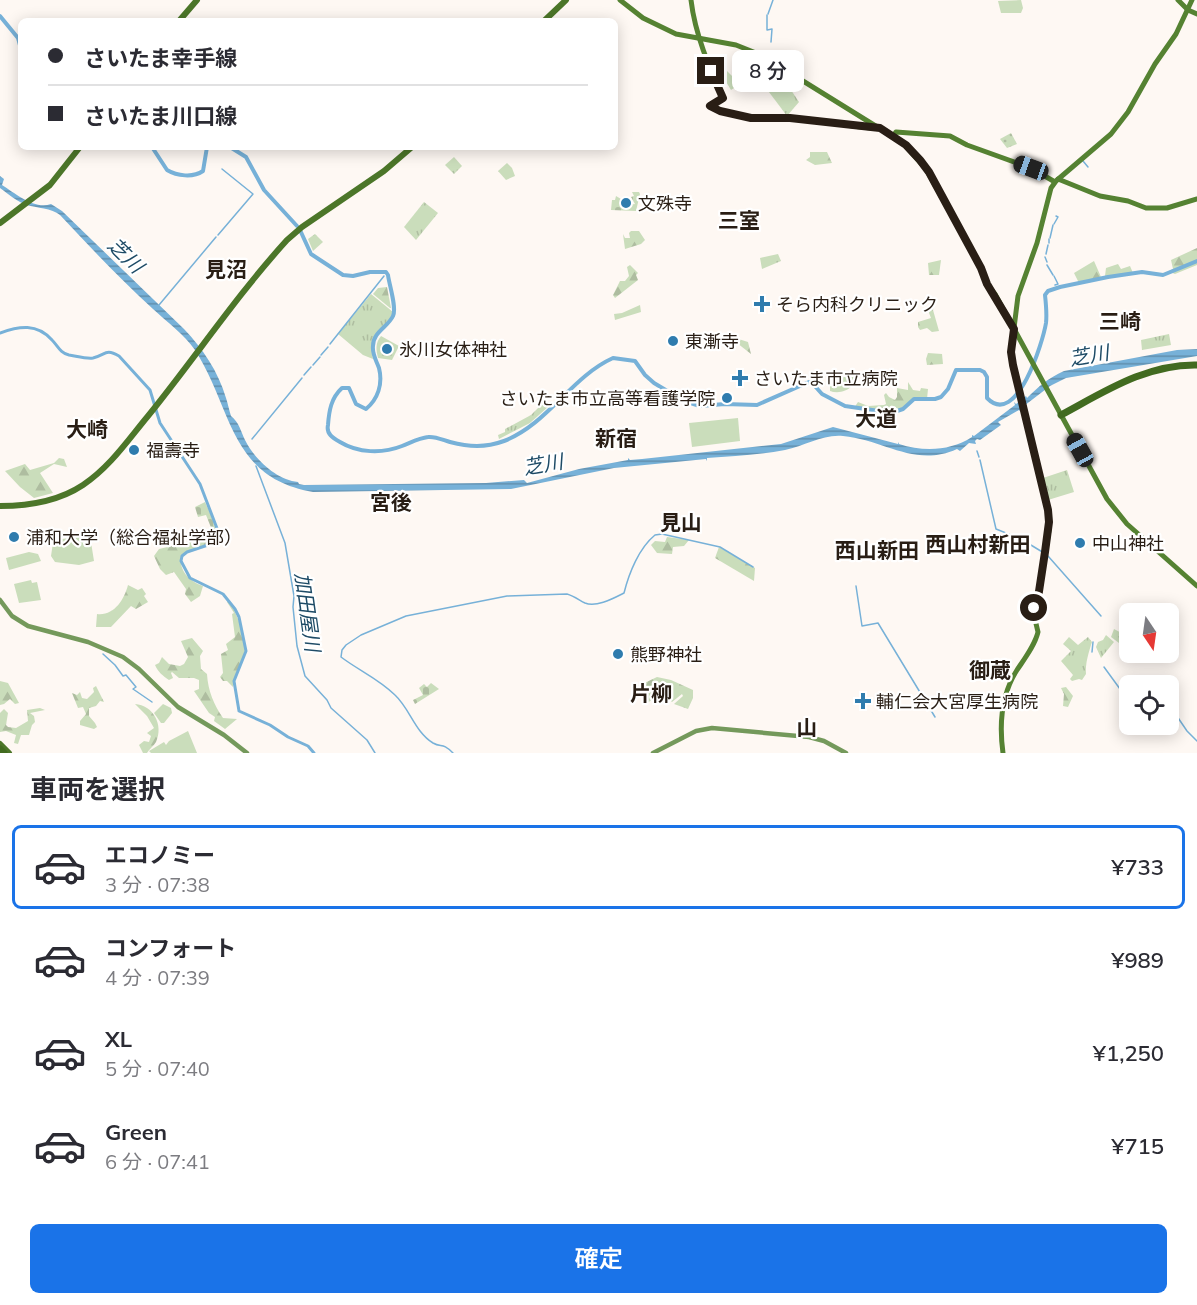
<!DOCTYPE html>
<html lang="ja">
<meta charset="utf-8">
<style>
:root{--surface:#fff;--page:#f7f7f7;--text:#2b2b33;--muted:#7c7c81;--line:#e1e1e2;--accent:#1a73e8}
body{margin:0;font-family:Mulish,"Noto Sans JP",sans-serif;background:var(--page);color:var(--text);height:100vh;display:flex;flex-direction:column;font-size:22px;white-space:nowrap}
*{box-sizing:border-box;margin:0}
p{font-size:20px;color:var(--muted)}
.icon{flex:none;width:33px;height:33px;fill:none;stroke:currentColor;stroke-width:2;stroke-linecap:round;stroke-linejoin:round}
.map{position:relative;height:753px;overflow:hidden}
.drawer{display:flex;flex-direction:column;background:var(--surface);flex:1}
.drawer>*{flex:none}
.guide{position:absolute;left:18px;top:18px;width:600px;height:132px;border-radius:9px;box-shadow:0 3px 15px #0003;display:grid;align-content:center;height:132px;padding:0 30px;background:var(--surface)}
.needle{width:39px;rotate:167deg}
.controls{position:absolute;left:1119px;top:603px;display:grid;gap:12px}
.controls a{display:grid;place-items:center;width:60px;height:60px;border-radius:9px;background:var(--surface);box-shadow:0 3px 15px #0003;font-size:30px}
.end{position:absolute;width:27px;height:27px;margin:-14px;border:8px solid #291e15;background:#fff;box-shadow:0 0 0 3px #fff}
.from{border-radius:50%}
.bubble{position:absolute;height:42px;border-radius:9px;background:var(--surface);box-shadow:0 3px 15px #0003;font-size:20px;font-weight:600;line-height:42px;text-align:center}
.car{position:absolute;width:18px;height:36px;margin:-18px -9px;border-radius:8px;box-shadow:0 0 4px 2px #0007;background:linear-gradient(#222 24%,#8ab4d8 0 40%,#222 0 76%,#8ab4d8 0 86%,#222 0)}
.guide b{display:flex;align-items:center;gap:21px;height:57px;font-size:22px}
.guide b+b{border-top:2px solid var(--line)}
.guide i{width:15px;height:15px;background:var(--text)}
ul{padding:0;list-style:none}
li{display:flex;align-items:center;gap:18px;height:84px;margin:0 12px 9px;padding:0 18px;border:3px solid transparent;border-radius:9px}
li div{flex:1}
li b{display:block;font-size:22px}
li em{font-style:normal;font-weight:600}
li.current{border-color:var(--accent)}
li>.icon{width:54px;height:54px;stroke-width:1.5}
h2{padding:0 30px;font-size:27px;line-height:72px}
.cta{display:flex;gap:12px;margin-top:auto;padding:12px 30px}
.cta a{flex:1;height:69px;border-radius:9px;background:var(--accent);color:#fff;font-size:24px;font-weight:600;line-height:69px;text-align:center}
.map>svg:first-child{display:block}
</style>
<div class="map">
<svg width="1197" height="753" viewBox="0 0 1197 753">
<defs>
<pattern id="forest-firs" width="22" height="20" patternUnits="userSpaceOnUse" patternTransform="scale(1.5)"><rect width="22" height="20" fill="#caddbb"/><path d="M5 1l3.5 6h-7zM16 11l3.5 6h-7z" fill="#aebda0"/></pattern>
<pattern id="cemetery-stones" width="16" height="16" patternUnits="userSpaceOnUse" patternTransform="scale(1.5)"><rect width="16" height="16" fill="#caddbb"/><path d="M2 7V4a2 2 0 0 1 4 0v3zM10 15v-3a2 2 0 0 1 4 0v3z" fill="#aebda0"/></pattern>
<pattern id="park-tufts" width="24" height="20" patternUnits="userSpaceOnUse" patternTransform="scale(1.5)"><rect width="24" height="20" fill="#caddbb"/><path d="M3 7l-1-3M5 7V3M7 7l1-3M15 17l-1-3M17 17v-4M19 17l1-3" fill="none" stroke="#aebda0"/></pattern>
<pattern id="garden-dots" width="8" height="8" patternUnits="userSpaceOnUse" patternTransform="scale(1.5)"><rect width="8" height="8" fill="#caddbb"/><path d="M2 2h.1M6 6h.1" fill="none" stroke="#aebda0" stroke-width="1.8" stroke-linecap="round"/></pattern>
<pattern id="water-rules" width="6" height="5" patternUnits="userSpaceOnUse" patternTransform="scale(1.5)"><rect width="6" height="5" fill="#77b1d8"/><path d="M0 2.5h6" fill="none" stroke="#628fae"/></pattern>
</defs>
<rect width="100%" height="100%" fill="#fef8f3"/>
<g fill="#caddbb">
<path d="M1021 0 1023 8 1021 13H1001L998 1Z"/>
<path d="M727 71 740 84 731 90 722 75Z"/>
<path d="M738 418 740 441 692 447 689 423Z"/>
<path d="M54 536 62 539 90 536 94 561 79 565 55 562 51 556Z"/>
<path d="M29 552 38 554 41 561 9 570 6 558Z"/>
<path d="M31 580 32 583 37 582 41 600 19 603 14 584Z"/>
<path d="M163 704 171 708 172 713 164 723H161L154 713Z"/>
<path d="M188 731 197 753H151L149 751 164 742 166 745 169 741Z"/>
</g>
<g fill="url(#forest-firs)">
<path d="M810 152H827L832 163 815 165 806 160 810 157Z"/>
<path d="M631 231H639L645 240 641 244 625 249 623 234 625 238H630L629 233Z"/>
<path d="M1197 248V265L1175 274 1170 272 1169 271 1173 269 1171 260Z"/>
<path d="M941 260 939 275H929L928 263Z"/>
<path d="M1094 261 1101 277 1105 276 1106 268 1112 266V276L1079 283 1074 273Z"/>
<path d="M630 265 638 273 636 275 638 280 615 298 613 295 620 281H625L629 276 627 267Z"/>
<path d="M387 287 391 308H390L373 294 378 288Z"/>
<path d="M931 299 934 304 933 310 939 331 932 332 927 328 920 330 918 327V322L931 318 929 313Z"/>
<path d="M726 335 748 342 751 354 737 343H733V349L724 343Z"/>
<path d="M381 336 399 346 392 360 378 358C376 350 375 343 381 336Z"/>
<path d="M928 353 942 354 943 364 927 365 926 359Z"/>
<path d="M855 371 859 372C858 385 844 396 830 391V383L844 377H853Z"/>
<path d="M908 382 913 390 920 391 921 388 928 389 927 399C913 398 913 402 902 408 889 414 867 410 854 408L858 402 868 406 884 405 886 404 884 395 886 393 889 397 895 400 897 397V388L908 390Z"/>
<path d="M59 458 64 459 67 467 54 464 40 473 53 493 34 498 20 487 5 471 25 464 30 470 54 463Z"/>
<path d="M667 537 689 540 684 546 673 547 672 554 657 553 651 545 655 541 665 542Z"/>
<path d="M206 539 208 542 206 546 186 552 181 556C179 571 189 581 203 586L200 596 191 602 185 594 186 589 174 572 166 575 160 569 154 556 159 549 172 546V544Z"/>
<path d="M719 547 755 568 754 581 715 558Z"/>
<path d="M128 585 138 590 142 588 146 594 144 596 148 602 136 609 131 606 111 627H96L97 614C114 616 124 600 128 585Z"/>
<path d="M229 601C236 612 247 637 245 651 243 664 234 674 233 687L227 681H223L220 677 223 673 221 654 228 650 226 644 235 637 232 614 234 613 227 602Z"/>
<path d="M192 638 203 651 200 656 201 669 207 674C208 691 214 705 223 718L237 719 225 729 214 721 215 717 209 713 194 691 199 689V680L194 678H179L172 672 171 673 173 678 169 680C163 676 158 672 155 665L159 663 162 657 169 664 180 666 184 664 188 657 181 641Z"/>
<path d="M657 677 671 680 693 690V698L688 709 674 704 683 696 682 694 672 702 669 699 673 694 668 689 660 698H655L647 703 634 688Z"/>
<path d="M0 681 8 683 19 703 15 704 10 699 4 704 0 705Z"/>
<path d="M96 686 104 702 100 701 96 706 89 708V716L95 723 97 727 94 729 80 725V721L86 714 83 707 78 708 72 693 77 695 80 692 82 698 87 699 94 692 93 688Z"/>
<path d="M1066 687 1073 696 1068 707 1063 706 1064 694 1061 688Z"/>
<path d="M135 704C153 705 164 725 156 742 154 746 149 749 147 753H143L139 745 144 741 149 742 151 736 147 733 154 728 147 716Z"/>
<path d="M40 708 45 710 30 713 34 716 35 722 32 725 29 735H21L18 744 14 743 16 735 6 731 0 732V713L4 709 8 713 6 725 8 727 16 728 28 721 27 710Z"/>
</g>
<g fill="url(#cemetery-stones)">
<path d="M632 192H639L640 194 636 211 611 210 612 200H615L616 196 621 199V206L635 204 631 197 634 196Z"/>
<path d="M205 502C210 513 218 528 216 540L206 515 198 517 195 507Z"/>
<path d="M431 683 439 689 415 704 413 700 423 695 419 688 424 684 427 687Z"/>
</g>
<g fill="url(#park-tufts)">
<path d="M779 72 799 102 787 116 760 80Z"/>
<path d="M454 157 462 166 454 174 445 165Z"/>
<path d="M507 163 512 168 515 176 506 180 498 171Z"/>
<path d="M424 202 438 213 416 240 404 227Z"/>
<path d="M315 234 323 242 313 251 308 239Z"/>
<path d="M778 254 781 261 762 269 760 258Z"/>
<path d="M1118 264 1121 269 1130 266 1133 273 1112 276V266Z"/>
<path d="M371 294 393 312C385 334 368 329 373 359L363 355 338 334Z"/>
<path d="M640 305 641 312 615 320 614 314 622 313Z"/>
<path d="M1169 334 1171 345 1142 350 1141 340Z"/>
<path d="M543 403 548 407 530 423 499 439 498 435 505 432V429L531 415Z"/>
<path d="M1067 470 1074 492 1048 500 1043 478Z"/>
<path d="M1114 629 1129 637V640L1123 646 1111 637Z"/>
<path d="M1106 635 1114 642 1101 658 1096 647 1098 642 1103 640Z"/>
<path d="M1069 637 1078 645 1088 637 1092 642C1089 651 1085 664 1086 674L1082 680 1079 679 1072 681 1070 679 1073 675 1061 661 1071 651 1063 644Z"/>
</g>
<path fill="url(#garden-dots)" d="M1011 133 1017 144 1007 148 1000 139Z"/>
<path fill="url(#water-rules)" d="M0 176 4 179 2 185C16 194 35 210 51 204L62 211 184 329C203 349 218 371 226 398 228 404 229 410 231 416 239 422 241 432 245 440 255 460 277 480 298 482L299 484 304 485 486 483 524 480 527 483 579 469 628 460V458L630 460 642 459 781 444 833 427 898 444 899 442V444C924 452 950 451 972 437V435L974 436 1015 405 1014 402 1016 404 1026 396 1027 398C1038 387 1048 378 1064 371L1177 350 1197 349V356L1066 378 1050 386 1020 409 1021 412 1019 410 998 422 1001 425 980 440 977 439 975 441 976 444 969 443 960 451 957 449C915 468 885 440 843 436 823 434 805 446 785 450 760 455 733 456 707 458V461L706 459 614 468 511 489 313 492C229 478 233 409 195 350 184 334 167 322 153 309 120 279 90 247 60 215 52 208 36 208 27 205 18 202 8 194 0 188Z"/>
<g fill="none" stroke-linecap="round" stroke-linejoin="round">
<g stroke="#77b1d8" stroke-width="1.5">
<path d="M768 14 773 0"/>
<path d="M767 15V30L772 29 771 42"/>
<path d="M1083 161 1088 167"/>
<path d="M1054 224 1058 217 1056 216"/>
<path d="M218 235 253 194 222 169"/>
<path d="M1050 238 1053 225"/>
<path d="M1049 243V239"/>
<path d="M1046 254 1048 245"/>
<path d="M1045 257 1047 262"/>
<path d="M1047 265 1053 275"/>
<path d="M1054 276 1058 284 1055 285"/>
<path d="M159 305 216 237"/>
<path d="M330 344 384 276"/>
<path d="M321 355 328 347"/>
<path d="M313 365 320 357"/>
<path d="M304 375 311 367"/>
<path d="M252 439 302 378"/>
<path d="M977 451 979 457"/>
<path d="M980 460 996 529 1021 539 1044 553"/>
<path d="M256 466 285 543 294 596 293 607 297 646 305 676 327 700 331 708 367 740 375 753"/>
<path d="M1048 556 1101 616"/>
<path d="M856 586 862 626 878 623 935 717"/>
<path d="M1092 652 1093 642"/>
<path d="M103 654 115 665 123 676 126 675 136 687 133 689 152 702"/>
<path d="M1104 667 1120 689 1130 693"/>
<path d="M1168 703 1187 731 1197 741"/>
<path d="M453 753C442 742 442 748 433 743 415 732 410 709 395 695 379 679 358 670 341 657L342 650 346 645 361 635 406 616 507 596 567 594C574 596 579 600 585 603 596 608 614 598 624 593 629 573 639 548 655 535L662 534 720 547 753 567"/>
</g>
<path stroke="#77b1d8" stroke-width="3" d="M0 333C19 326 37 323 52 340 58 346 60 353 69 355 76 356 86 359 93 358 106 355 105 348 119 356L150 390 160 423 200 484 218 531 219 537 217 542 187 552 182 556 181 561 190 578 223 594 235 609 239 617 246 651 234 681 239 711 270 725 288 737 308 746 314 753"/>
<g stroke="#77b1d8" stroke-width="4">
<path d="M0 16 18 38 21 49"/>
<path d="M152 147 167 170C177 176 193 178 203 171L207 147"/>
<path d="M230 147 246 157 264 190 297 226"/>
<path d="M300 230 311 254 343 275 353 276 370 272H386L388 275C389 284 397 308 393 316 388 327 373 332 373 346 372 354 376 360 379 368 383 384 378 399 366 409L356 404 349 388H342C331 398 329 411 328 425 326 434 333 438 340 442 358 453 382 454 402 446 410 443 419 438 428 437 435 436 443 440 450 442 469 447 485 448 504 441 548 424 571 377 613 358L635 361 645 375 654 383 684 401 700 406 725 404 757 405 809 382 813 384 822 394 845 406 879 411H897L903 409 914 399H935L941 397 948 389 956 370H980L984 372 987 377V398C1017 429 1043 341 1046 323 1047 314 1046 304 1045 295L1048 291 1060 287 1108 277 1142 272 1163 275 1197 261"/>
</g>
<g stroke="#74995b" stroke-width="4.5">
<path d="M0 600 12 616 28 626 88 642 123 657 139 669 178 707 224 735 247 753"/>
<path d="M653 753 696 731 712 728 809 737 824 741 846 753"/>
</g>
<g stroke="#558232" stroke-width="5">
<path d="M620 0 643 18 676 34 736 45 761 55 903 143 926 169 981 268 987 284 995 294 1107 499 1127 524 1197 586"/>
<path d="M691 0C695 34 709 67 723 98L710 106"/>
<path d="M1178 0 1188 10 1197 14"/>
<path d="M710 106C742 124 780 116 815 120 830 122 867 130 880 128"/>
<path d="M894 135 896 132 950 136 967 145 1031 168 1055 182"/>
<path d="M1058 179 1100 196 1128 201 1146 208H1167L1197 199"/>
<path d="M1003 753C999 724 1001 695 1017 670 1025 658 1035 645 1038 632L1033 611 1039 595 1049 530 1047 504 1012 362V344L1018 296 1037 243 1051 188 1056 181 1111 134 1128 112 1155 64 1176 34 1192 0"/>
</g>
<g stroke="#4c7629" stroke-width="6">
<path d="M179 21 197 0"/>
<path d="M544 21 566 0"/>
<path d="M0 223 50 185 80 147"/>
<path d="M0 506C29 506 59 501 83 485 110 467 128 440 148 416 195 358 237 295 287 240L302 227 384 171 412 147"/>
<path d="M0 744 9 753"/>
</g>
<g stroke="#426b20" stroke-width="7">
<path d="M1061 415C1104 392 1146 364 1197 365"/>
<path d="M0 749 4 753"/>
</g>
</g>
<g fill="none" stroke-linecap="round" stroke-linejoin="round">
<path stroke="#291e15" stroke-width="8" d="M711 71 723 98 710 106 720 111 751 118H790L880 128 906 145 920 160 929 172 981 268 987 284 1014 329 1011 352 1013 365 1048 510 1049 522 1045 552 1038 598 1034 608"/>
</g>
<g fill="#2f7cae" stroke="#fff" stroke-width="2">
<circle cx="626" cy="203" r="6"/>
<path d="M759 295h6v6h6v6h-6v6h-6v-6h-6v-6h6z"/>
<circle cx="673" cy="341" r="6"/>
<circle cx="387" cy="349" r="6"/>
<path d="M737 369h6v6h6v6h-6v6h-6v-6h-6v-6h6z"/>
<circle cx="727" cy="398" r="6"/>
<circle cx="134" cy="450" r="6"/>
<circle cx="14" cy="537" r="6"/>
<circle cx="1080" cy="543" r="6"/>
<circle cx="618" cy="654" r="6"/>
<path d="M860 692h6v6h6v6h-6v6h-6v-6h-6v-6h6z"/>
</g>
<g text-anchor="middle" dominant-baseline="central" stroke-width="4.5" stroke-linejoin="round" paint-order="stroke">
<g font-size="18" fill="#291e15" stroke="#fff" text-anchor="start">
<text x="638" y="203">文殊寺</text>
<text x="776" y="304">そら内科クリニック</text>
<text x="685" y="341">東漸寺</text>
<text x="399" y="349">氷川女体神社</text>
<text x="754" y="378">さいたま市立病院</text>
<text x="715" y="398" text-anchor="end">さいたま市立高等看護学院</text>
<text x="146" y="450">福壽寺</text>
<text x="26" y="537">浦和大学（総合福祉学部）</text>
<text x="1092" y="543">中山神社</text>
<text x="630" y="654">熊野神社</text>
<text x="876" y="701">輔仁会大宮厚生病院</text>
</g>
<g font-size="20" font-style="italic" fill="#1e4b66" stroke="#fff">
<text transform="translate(126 255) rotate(44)">芝川</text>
<text transform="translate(1089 355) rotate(-10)">芝川</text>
<text transform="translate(543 464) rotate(-10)">芝川</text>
<text transform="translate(308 612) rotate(82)">加田屋川</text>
</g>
<g font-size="21" font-weight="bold" fill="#291e15" stroke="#fff">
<text x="739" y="220">三室</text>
<text x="226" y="269">見沼</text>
<text x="1120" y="321">三崎</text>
<text x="876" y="418">大道</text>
<text x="87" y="429">大崎</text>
<text x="616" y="438">新宿</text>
<text x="391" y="502">宮後</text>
<text x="681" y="522">見山</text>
<text x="978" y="544">西山村新田</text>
<text x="877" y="550">西山新田</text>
<text x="990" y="670">御蔵</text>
<text x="651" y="693">片柳</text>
<text x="807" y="727">山</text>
</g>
</g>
</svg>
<div class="controls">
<a><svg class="needle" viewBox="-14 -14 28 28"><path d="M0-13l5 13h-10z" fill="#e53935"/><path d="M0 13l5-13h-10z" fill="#7c7c81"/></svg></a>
<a><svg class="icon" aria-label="locate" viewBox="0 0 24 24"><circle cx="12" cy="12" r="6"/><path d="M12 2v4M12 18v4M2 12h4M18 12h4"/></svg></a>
</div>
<i class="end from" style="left:1034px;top:608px"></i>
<i class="end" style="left:711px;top:71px"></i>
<div class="bubble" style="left:732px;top:50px;width:72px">8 分</div>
<i class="car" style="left:1031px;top:168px;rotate:290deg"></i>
<i class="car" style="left:1080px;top:450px;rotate:331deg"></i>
<div class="guide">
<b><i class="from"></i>さいたま幸手線</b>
<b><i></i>さいたま川口線</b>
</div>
</div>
<section class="drawer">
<h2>車両を選択</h2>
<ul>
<li class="current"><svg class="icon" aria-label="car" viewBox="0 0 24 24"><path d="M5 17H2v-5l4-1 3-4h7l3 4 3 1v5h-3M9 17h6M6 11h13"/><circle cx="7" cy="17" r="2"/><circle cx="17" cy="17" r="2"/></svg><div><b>エコノミー</b><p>3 分 · 07:38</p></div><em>¥733</em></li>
<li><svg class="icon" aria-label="car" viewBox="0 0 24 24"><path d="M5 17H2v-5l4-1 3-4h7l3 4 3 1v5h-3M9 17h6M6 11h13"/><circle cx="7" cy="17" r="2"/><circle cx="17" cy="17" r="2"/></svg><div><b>コンフォート</b><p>4 分 · 07:39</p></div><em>¥989</em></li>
<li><svg class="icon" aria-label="car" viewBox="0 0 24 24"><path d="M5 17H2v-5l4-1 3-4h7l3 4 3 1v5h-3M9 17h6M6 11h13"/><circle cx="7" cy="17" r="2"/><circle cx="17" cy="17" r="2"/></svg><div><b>XL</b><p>5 分 · 07:40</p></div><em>¥1,250</em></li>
<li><svg class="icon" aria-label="car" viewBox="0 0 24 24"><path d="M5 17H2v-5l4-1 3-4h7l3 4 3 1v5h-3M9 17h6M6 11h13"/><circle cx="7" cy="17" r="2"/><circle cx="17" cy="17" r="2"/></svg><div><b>Green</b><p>6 分 · 07:41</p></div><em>¥715</em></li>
</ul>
<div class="cta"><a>確定</a></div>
</section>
